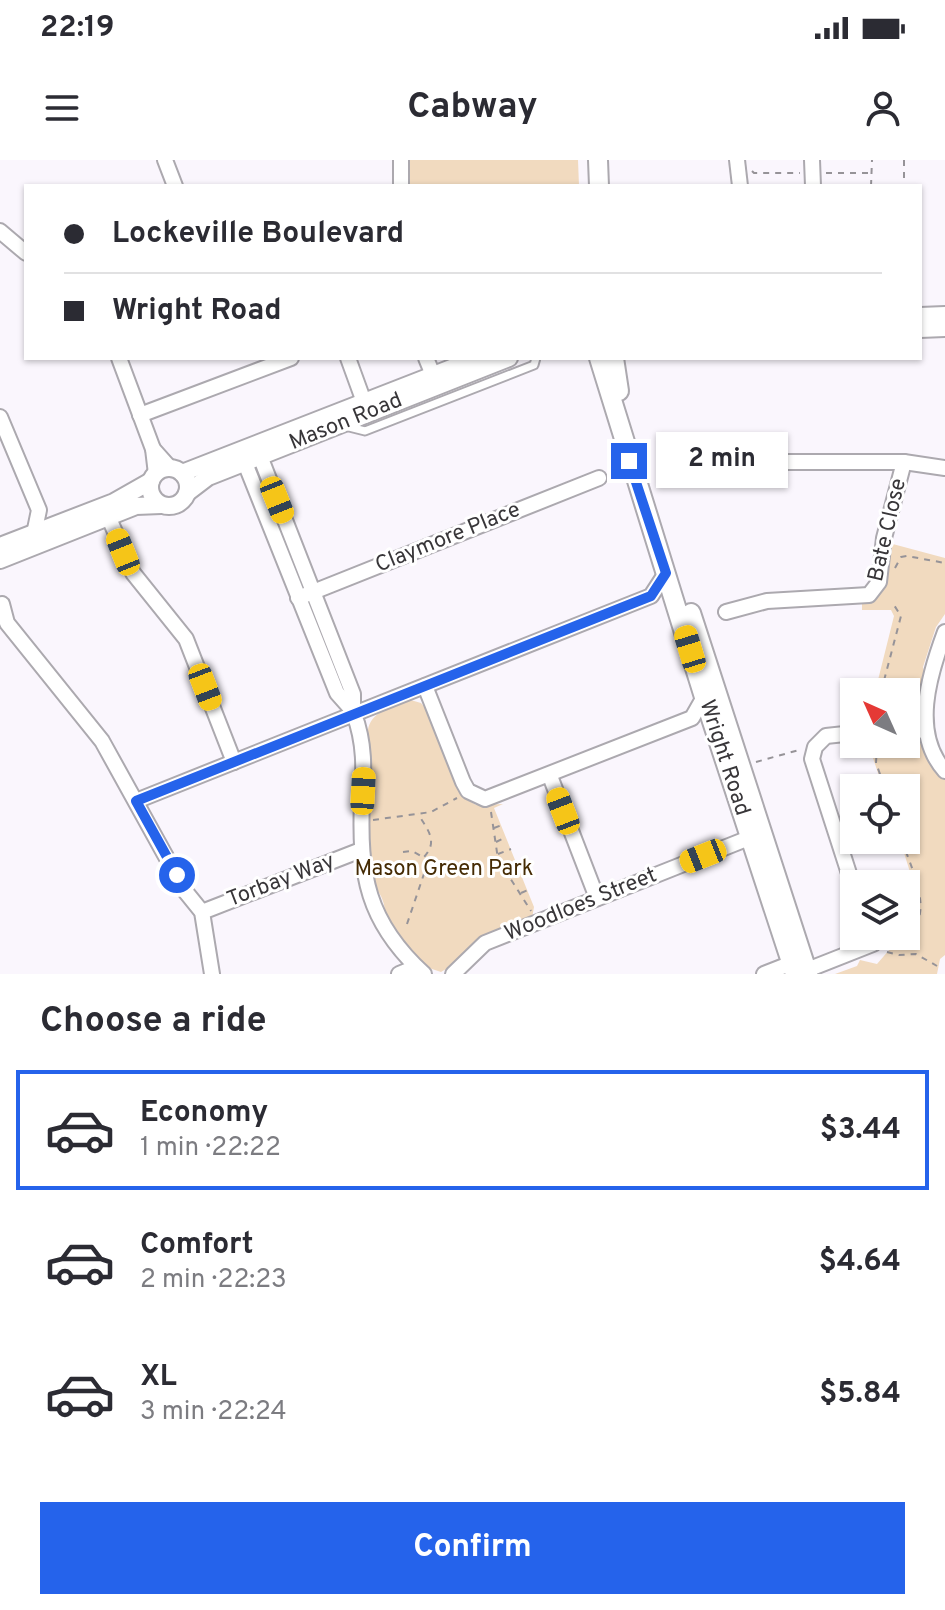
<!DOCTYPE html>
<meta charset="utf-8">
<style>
:root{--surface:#fff;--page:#f2f2f3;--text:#2b2b33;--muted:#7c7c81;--line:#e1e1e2;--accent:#2563eb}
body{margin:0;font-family:Overpass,sans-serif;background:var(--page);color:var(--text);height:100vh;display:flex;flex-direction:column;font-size:30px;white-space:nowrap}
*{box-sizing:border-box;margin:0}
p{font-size:26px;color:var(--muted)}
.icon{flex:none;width:44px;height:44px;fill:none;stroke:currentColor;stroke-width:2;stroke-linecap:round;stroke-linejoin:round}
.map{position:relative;height:814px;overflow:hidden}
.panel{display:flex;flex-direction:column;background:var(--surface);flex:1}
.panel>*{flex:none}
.guide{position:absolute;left:24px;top:24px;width:898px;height:176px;border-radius:0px;box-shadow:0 2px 6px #0004;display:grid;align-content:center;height:176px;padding:0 40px;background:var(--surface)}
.needle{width:52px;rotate:315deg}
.controls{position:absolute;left:840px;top:518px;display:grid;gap:16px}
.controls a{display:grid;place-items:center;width:80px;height:80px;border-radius:0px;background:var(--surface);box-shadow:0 2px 6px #0004;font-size:40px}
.end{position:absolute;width:36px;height:36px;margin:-18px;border:10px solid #2563eb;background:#fff;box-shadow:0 0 0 4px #fff}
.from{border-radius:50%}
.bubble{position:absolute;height:56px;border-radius:0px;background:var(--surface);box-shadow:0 2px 6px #0004;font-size:26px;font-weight:700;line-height:56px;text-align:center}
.car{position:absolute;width:24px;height:48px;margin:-24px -12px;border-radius:10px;box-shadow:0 0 6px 2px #0007;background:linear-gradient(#f5c518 24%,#345 0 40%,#f5c518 0 76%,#345 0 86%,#f5c518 0)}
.guide b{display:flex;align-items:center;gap:28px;height:76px;font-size:30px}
.guide b+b{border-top:2px solid var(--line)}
.guide i{width:20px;height:20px;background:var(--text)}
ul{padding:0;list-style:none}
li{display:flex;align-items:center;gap:24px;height:120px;margin:0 16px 12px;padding:0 24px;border:4px solid transparent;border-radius:0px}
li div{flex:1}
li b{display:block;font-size:30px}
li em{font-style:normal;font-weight:700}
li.active{border-color:var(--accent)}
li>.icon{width:72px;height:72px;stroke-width:1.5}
h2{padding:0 40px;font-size:36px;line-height:96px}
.action{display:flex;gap:16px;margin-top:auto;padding:16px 40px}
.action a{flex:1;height:92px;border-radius:0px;background:var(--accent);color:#fff;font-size:32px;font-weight:700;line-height:92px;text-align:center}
.status{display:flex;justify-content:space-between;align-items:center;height:56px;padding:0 40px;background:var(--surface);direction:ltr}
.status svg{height:22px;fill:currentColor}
header{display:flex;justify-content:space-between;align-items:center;height:104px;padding:0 40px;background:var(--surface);font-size:36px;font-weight:700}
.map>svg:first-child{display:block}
</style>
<div class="status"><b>22:19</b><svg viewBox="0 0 49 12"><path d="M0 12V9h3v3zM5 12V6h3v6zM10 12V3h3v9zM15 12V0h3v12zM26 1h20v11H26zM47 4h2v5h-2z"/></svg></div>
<header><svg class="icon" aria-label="menu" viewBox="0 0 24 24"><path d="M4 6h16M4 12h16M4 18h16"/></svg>Cabway<svg class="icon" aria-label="person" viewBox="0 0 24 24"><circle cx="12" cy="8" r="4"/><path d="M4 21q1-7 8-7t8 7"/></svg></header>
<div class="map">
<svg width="945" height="814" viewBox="0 0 945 814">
<rect width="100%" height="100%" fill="#faf6fd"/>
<g fill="#f1dabf">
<path d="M407 0H578L579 26H407Z"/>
<path d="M889 383 945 398V454L936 467 923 507 925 516 921 554 914 564 906 567V532H875L894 456 891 450H862V443L874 439Z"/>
<path d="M407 539 421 543 429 553 463 637 476 645 503 644 494 648 534 747 532 758 441 812 423 806 384 757C387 747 381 731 372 726L366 667 370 662 372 618 368 613C368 565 358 559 407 539Z"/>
<path d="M906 578 920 583 945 618V795L940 799 937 814H835L857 806 860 800 877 804 890 789 887 776H906V748L920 744 900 680H906V628H883L869 586 906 584Z"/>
</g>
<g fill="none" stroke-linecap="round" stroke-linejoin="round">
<defs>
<path id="service" d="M345 266 365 271 534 205 536 198"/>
<g id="minor">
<path d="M165 0 175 26"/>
<path d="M401 0V26"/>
<path d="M737 0 740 26"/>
<path d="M812 0 813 26"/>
<path d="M0 71 26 93"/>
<path d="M119 198 153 289 156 314"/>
<path d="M348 198 364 242"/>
<path d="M426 198 433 215"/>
<path d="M140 255 291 198"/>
<path d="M0 257 39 350 34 374"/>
<path d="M153 289 170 308"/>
<path d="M260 296 353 534V551"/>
<path d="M245 303 337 533 353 551"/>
<path d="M681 311 732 302H904L945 308"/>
<path d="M108 356 133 413 186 479 234 602"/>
<path d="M298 438 599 318"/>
<path d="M2 444 7 463 102 581 185 731 202 752 212 814"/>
<path d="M726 452 767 441 869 435 879 422 884 378 904 302"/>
<path d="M945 472C929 515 911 573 945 611"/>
<path d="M425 526 463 622 468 631 485 639 692 558 704 537"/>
<path d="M906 572 925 570"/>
<path d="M854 573 826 576 815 587 812 599 854 729"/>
<path d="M550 616 597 738"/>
<path d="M136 641 354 554 353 551"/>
<path d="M202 752 361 690"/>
<path d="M807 810 873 784 870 776"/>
<path d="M399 814 416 807"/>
<path d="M424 814C367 762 359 715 362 640 364 610 365 583 354 554L651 436 666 413"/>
<path d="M453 814 485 783 759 674"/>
<path d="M764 814 792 803"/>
</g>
<g id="tertiary">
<path d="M920 156 945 155"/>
<path d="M920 169 945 168"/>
<circle cx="169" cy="327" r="19"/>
<path d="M182 313 477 198"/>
<path d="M187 333 208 317 509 198"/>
<path d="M0 386 114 342 151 321"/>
<path d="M0 400 136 346 161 345"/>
</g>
<g id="secondary">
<path d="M598 0 599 26"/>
<path d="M599 198 704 537 795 814"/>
<path d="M614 198 619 231"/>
<path d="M691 453 808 814"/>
</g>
</defs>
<use href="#service" stroke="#aca9af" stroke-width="11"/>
<use href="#minor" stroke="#aca9af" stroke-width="18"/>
<use href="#tertiary" stroke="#aca9af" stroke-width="20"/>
<use href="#secondary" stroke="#aca9af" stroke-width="22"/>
<g stroke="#969398" stroke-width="2" stroke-dasharray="6 6" stroke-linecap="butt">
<path d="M904 0V26"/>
<path d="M752 11 754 13H800"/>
<path d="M826 13H872"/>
<path d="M871 26 872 0"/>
<path d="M895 408 901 397 907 396 945 403"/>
<path d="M881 532 901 456 892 442"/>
<path d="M877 585 876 603 885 628"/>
<path d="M756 602 799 590"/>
<path d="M491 652 498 699 531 751"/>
<path d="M373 660 431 652 457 638"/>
<path d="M494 668 502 665"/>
<path d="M902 680C910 707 937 755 906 775"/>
<path d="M496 682 506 677"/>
<path d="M403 692 412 691 423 697"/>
<path d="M498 694 511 689"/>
<path d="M504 706 516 701"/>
<path d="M511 717 521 713"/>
<path d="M521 733 528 730"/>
<path d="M906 755 911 751H919"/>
<path d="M407 764 427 705 423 698C439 682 428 670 418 654"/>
<path d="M888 780 904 776"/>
<path d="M887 792 899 795 916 794 937 806"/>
</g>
<use href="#service" stroke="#fff" stroke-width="7"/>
<use href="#minor" stroke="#fff" stroke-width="14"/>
<use href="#tertiary" stroke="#fff" stroke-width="16"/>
<use href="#secondary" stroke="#fff" stroke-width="18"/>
</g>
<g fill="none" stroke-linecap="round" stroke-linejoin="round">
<path stroke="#2563eb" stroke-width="10" d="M177 715 136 641 651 436 666 413 629 301"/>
</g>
<g text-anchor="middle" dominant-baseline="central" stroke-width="6" stroke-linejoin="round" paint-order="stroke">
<g font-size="22" fill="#383639" stroke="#fff">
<text transform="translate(346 262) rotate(-22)">Mason Road</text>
<text transform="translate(888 370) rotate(-77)">Bate Close</text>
<text transform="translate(448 378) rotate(-22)">Claymore Place</text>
<text transform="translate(724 598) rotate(72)">Wright Road</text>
<text transform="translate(281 721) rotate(-21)">Torbay Way</text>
<text transform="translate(581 745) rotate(-22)">Woodloes Street</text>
</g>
<g font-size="22" fill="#452b04" stroke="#fff">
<text x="444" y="709">Mason Green Park</text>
</g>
</g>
</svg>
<div class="controls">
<a><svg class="needle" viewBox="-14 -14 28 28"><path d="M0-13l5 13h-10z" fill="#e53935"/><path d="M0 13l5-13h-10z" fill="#7c7c81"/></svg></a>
<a><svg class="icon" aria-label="locate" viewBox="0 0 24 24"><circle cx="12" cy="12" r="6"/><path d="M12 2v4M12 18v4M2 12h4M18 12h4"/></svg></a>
<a><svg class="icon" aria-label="layers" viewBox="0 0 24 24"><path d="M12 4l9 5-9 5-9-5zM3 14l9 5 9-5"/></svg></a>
</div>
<i class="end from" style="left:177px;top:715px"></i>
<i class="end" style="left:629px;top:301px"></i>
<div class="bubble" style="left:656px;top:272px;width:132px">2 min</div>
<i class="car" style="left:277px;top:340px;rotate:158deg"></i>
<i class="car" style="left:123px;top:392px;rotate:338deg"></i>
<i class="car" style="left:690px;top:489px;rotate:343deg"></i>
<i class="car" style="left:205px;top:527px;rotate:159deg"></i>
<i class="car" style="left:363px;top:631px;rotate:3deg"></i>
<i class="car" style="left:563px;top:651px;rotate:339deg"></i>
<i class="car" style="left:703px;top:696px;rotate:248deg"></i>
<div class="guide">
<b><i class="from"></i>Lockeville Boulevard</b>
<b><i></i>Wright Road</b>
</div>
</div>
<section class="panel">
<h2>Choose a ride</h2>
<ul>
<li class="active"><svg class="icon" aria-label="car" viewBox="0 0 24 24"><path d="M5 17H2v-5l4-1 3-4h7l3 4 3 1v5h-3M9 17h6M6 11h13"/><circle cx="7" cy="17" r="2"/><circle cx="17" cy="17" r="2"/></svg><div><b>Economy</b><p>1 min · 22:22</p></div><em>$3.44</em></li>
<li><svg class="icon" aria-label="car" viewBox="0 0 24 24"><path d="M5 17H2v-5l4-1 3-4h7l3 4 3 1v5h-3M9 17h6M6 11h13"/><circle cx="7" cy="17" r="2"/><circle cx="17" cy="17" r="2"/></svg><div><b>Comfort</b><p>2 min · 22:23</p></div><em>$4.64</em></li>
<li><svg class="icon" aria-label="car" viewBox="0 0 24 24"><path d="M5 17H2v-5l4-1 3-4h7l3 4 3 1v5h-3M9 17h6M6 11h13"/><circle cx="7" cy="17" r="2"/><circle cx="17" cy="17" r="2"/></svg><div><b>XL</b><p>3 min · 22:24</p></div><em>$5.84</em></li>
</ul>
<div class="action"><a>Confirm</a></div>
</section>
